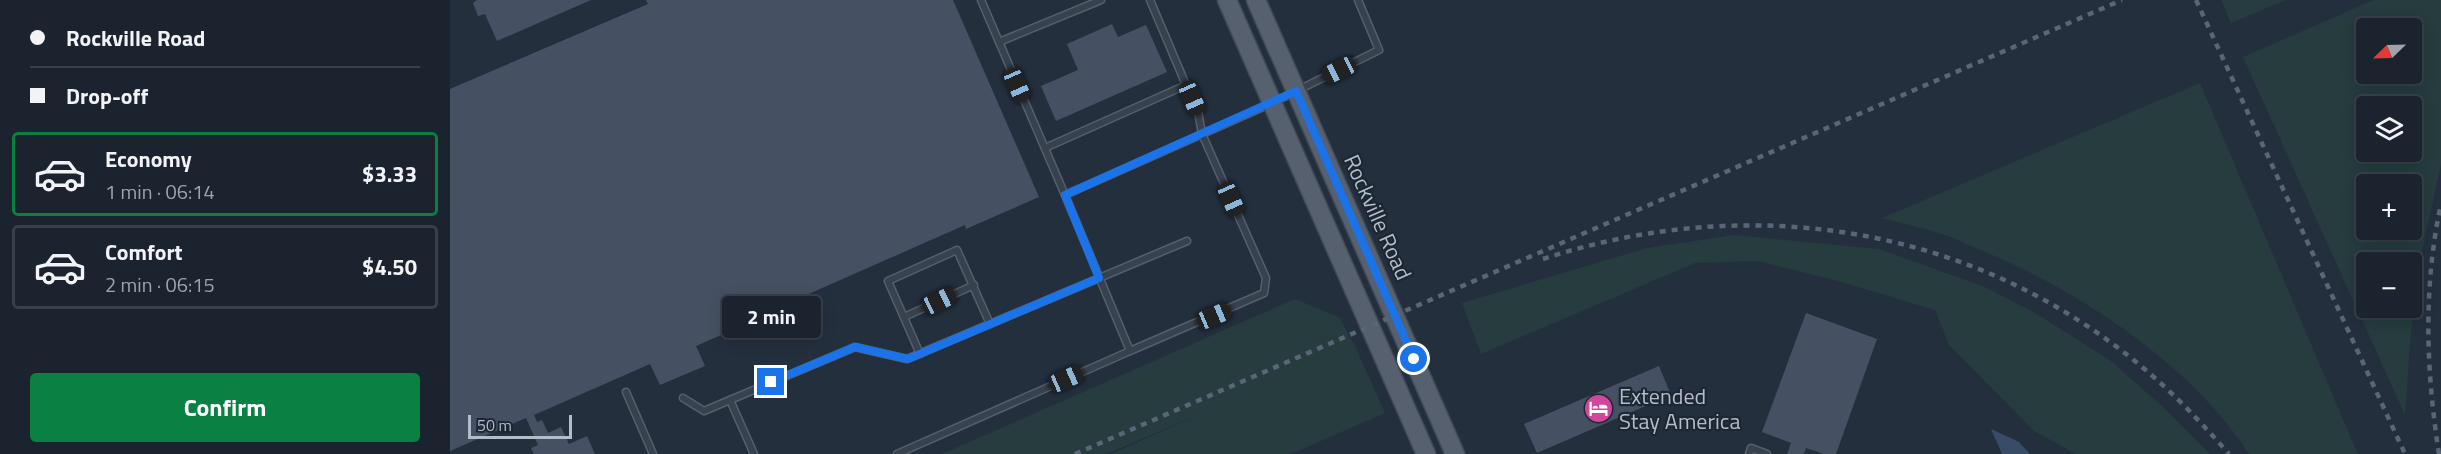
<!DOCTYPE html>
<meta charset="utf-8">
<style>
:root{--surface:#1b232e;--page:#282f3a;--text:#f1f3f6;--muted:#a0a4aa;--line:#39404a;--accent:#0b8043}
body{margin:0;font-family:"Titillium Web",sans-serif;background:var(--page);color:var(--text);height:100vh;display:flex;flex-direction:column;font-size:22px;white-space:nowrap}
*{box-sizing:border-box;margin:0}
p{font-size:20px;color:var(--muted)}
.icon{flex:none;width:33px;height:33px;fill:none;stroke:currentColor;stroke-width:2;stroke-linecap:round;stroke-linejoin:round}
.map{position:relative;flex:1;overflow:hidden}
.sheet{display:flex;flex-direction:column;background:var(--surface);width:450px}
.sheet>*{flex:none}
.guide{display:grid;align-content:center;height:132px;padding:0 30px;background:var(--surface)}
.needle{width:39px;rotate:247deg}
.fabs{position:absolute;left:1906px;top:18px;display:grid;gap:12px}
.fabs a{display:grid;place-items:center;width:66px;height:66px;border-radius:6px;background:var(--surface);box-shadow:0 3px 15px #0003,0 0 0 2px var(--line);font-size:30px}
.scale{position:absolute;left:18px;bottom:15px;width:104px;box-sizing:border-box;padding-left:6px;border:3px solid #b4bcc9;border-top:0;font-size:16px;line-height:21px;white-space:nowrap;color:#b4bcc9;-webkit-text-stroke:4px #1d2633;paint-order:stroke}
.end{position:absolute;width:27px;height:27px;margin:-14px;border:8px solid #1a73e8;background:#fff;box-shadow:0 0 0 3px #fff}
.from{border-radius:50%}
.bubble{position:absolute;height:42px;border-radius:6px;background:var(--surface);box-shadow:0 3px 15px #0003,0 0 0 2px var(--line);font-size:20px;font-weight:700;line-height:42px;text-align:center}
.car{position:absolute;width:18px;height:36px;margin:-18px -9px;border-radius:8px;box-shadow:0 0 4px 2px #0007;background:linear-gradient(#222 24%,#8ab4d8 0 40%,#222 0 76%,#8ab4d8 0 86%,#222 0)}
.guide b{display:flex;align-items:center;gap:21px;height:57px;font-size:22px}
.guide b+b{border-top:2px solid var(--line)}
.guide i{width:15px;height:15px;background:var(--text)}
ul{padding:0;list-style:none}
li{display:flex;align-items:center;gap:18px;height:84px;margin:0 12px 9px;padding:0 18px;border:3px solid var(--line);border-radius:6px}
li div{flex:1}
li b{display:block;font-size:22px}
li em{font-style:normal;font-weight:700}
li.selected{border-color:var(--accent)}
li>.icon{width:54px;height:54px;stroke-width:1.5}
.primary-button{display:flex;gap:12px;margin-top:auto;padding:12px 30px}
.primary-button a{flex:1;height:69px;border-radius:6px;background:var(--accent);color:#fff;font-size:24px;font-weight:700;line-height:69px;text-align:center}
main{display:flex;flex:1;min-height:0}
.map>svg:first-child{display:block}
</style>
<main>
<section class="sheet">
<div class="guide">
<b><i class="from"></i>Rockville Road</b>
<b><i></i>Drop-off</b>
</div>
<ul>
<li class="selected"><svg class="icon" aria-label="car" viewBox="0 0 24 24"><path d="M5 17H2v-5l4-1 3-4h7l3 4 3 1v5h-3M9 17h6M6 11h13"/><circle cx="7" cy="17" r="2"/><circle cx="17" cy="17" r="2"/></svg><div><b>Economy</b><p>1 min · 06:14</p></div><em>$3.33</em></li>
<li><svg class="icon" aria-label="car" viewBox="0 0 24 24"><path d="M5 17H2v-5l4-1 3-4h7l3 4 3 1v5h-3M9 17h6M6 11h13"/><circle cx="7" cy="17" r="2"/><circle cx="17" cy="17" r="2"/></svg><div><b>Comfort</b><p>2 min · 06:15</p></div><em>$4.50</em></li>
</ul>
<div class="primary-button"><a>Confirm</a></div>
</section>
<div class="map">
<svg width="1991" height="454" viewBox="0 0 1991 454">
<rect width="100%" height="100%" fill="#242f3e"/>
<g fill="#263c3f" fill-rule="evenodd">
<path d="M1771 0H1836L1781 23Z"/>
<path d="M1924 0H1991V164L1971 256 1961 331 1955 415 1793 57ZM1917 28H1962V74H1917ZM1917 106H1962V152H1917ZM1962 184V230H1917V184ZM1962 262V308H1917V262Z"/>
<path d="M1750 83 1903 443 1908 454H1799C1743 366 1628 290 1533 251 1520 246 1508 239 1495 235 1475 228 1453 224 1432 218Z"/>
<path d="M1284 235 1429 249 1535 287 1587 314 1661 361 1712 406 1760 454H1626L1584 431 1499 345 1485 310 1388 281 1308 261 1245 263 1031 354 1012 303 1197 248Z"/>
<path d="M845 299 889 317 905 346 935 413 841 454H661L764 408 657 454H492Z"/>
</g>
<path fill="#394c67" d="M1541 429 1569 442 1580 454H1552Z"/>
<g fill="#455162">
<path d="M27 0H141L47 41 35 14 28 16 23 3Z"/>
<path d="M196 0H503L589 197 516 229 515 225 293 323 294 325 246 346 255 366 210 385 200 364 84 415 87 422 92 420 98 433 111 427 119 444 137 436 145 454H84L81 448 88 445 76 418 0 451V89L198 4Z"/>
<path d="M662 24 668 37 696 25 717 72 606 121 591 86 628 70 617 44Z"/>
<path d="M1356 313 1427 339 1386 454H1374L1356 448 1354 454H1337L1341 443 1312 432Z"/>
<path d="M1209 366 1221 395 1087 453 1074 424Z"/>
</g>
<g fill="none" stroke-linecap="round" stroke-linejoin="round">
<defs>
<g id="service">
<path d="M531 0 615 195"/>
<path d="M700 0 736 85"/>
<path d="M549 42 651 0"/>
<path d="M595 148 736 85 748 111 752 134 816 278 814 293 680 351"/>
<path d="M454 317 524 285"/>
<path d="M470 354 438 281 507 250 540 324"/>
<path d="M176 392 203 454"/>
<path d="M233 398 254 411 280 400"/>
<path d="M304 454 280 400 405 347 457 359 737 241"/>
<path d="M447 454 680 351 615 195 822 103 929 50 908 0"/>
<path d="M1299 454 1301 448 1317 454"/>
</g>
<g id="primary">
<path d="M777 0 976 454"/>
<path d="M806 0 1005 454"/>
</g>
</defs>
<use href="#service" stroke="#565f6c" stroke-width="9"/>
<use href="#primary" stroke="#414a57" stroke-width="21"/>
<use href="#service" stroke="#38414e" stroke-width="6"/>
<use href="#primary" stroke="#56606e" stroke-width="18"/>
<g stroke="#5a6575" stroke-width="4.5" stroke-dasharray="6 6" stroke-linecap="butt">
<path d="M1746 0 1955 454"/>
<path d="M1093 259C1307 189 1536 228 1706 379 1732 402 1756 428 1779 454"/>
<path d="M625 454 1672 0"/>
<path d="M1989 454C1976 371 1973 286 1991 204"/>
</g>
</g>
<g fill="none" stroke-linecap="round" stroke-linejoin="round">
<path stroke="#1a73e8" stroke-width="8" d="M321 382 405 347 458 359 649 278 615 195 846 91 964 359"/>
</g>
<defs>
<symbol id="hotel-disc" viewBox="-11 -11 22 22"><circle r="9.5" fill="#d1479c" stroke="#1d2633"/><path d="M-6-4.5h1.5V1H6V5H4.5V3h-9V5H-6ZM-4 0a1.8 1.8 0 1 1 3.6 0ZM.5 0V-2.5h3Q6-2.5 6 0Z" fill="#fff"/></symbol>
</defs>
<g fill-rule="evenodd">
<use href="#hotel-disc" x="1132" y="392" width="33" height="33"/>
</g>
<g text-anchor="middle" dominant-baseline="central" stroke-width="4.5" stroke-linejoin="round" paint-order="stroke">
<g font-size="22" fill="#b4bcc9" stroke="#1d2633">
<text transform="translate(928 217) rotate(66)">Rockville Road</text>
</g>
<g font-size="22" fill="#b4bcc9" stroke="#1d2633" text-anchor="start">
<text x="1169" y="396">Extended<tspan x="1169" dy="25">Stay America</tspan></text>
</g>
</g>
</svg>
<div class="fabs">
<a><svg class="needle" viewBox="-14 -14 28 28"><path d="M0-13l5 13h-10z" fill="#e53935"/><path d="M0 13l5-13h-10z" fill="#a0a4aa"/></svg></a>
<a><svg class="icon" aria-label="layers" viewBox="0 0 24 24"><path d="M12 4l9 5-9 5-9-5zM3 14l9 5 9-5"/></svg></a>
<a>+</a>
<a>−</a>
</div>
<div class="scale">50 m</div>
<i class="end from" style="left:964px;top:359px"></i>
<i class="end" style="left:321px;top:382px"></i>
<div class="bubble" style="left:272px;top:296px;width:99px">2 min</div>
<i class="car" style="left:889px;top:70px;rotate:244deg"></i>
<i class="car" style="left:567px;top:85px;rotate:156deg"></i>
<i class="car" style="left:742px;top:98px;rotate:156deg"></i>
<i class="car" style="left:781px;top:199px;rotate:156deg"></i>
<i class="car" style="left:489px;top:301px;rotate:65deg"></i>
<i class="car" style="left:764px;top:316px;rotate:67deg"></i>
<i class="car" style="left:616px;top:379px;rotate:66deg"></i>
</div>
</main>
